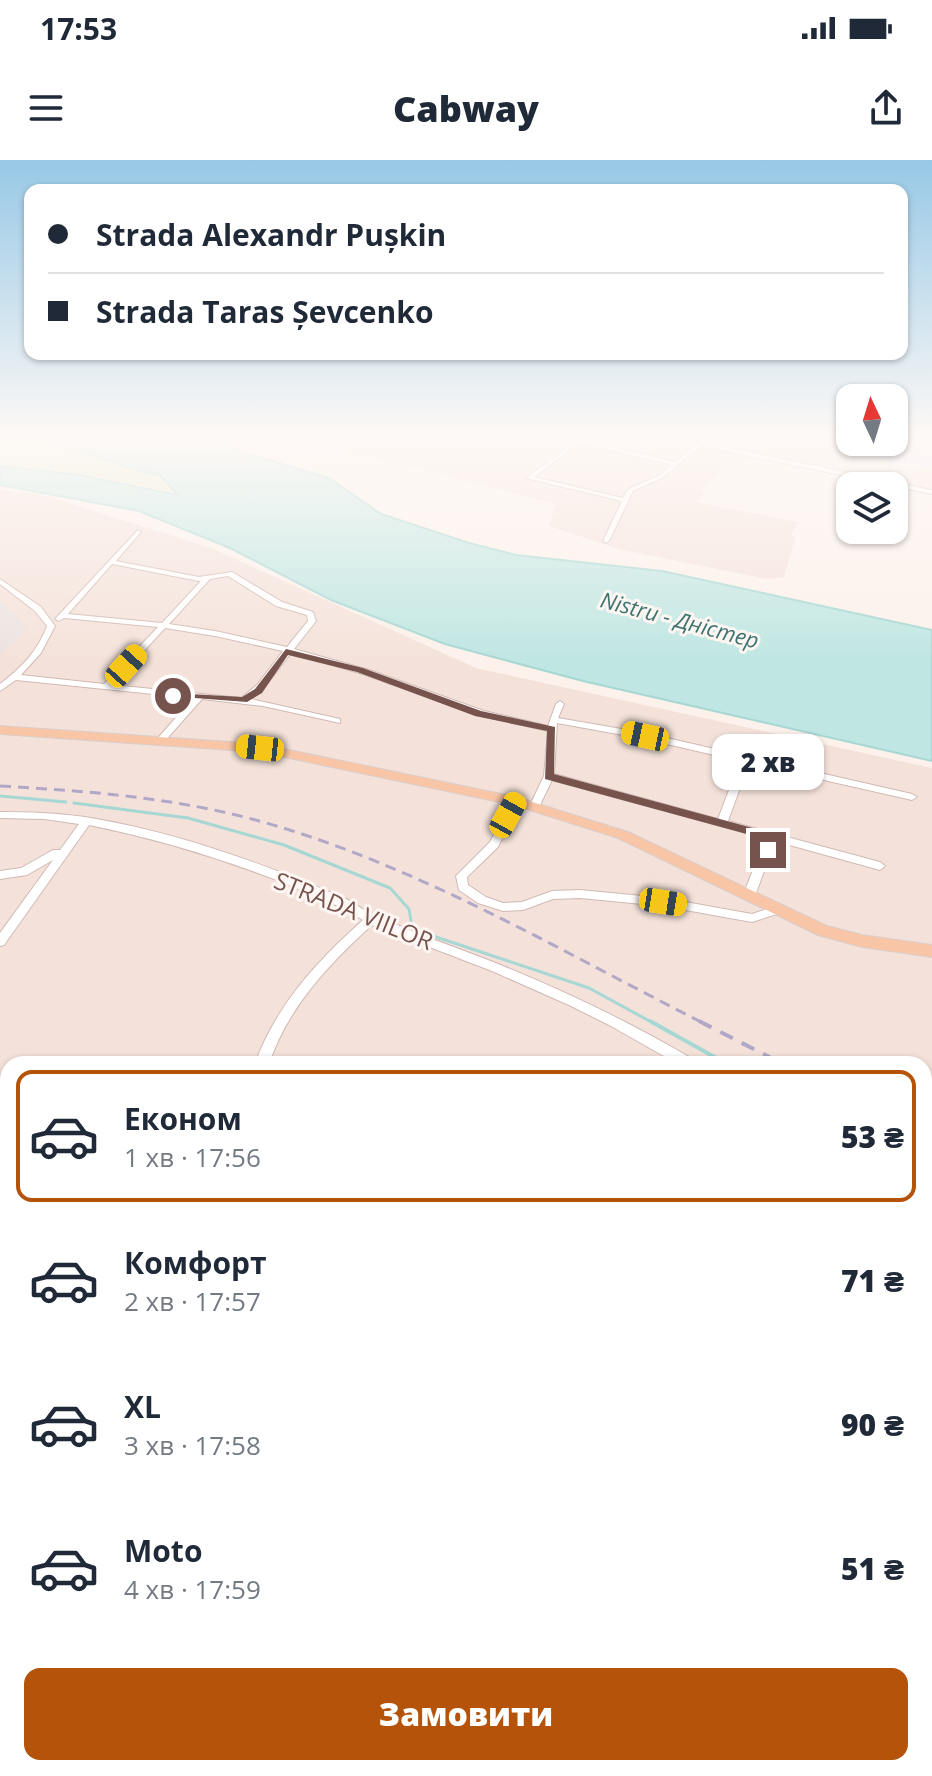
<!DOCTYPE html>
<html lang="uk">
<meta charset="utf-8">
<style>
:root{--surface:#fff;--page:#f2f2f3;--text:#1f2937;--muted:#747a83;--line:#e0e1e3;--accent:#b45309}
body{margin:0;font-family:"Open Sans",sans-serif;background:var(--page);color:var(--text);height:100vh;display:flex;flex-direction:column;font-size:30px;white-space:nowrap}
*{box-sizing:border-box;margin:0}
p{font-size:26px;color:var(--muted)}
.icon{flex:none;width:44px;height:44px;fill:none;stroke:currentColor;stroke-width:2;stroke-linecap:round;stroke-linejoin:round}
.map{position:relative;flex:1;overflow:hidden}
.details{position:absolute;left:0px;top:896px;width:932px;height:720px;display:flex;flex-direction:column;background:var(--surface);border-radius:24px 24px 0 0;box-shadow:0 2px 6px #0004}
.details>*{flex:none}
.hud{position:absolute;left:24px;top:24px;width:884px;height:176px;border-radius:16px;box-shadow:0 2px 6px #0004;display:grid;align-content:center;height:176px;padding:0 24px;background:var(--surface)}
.needle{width:52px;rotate:356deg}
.fabs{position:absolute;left:836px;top:224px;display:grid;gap:16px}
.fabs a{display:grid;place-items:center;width:72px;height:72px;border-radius:16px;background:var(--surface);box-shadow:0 2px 6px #0004;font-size:40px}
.end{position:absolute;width:36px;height:36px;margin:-18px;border:10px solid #77534e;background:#fff;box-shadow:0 0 0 4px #fff}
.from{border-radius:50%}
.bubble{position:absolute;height:56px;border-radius:16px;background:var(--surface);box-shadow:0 2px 6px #0004;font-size:26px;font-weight:800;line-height:56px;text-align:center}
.car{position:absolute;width:24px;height:48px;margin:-24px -12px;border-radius:10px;box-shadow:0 0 6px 2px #0007;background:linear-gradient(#f5c518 24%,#345 0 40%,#f5c518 0 76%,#345 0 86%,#f5c518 0)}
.hud b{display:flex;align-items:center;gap:28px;height:76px;font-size:30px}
.hud b+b{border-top:2px solid var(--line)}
.hud i{width:20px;height:20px;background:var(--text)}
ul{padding:14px 0 0;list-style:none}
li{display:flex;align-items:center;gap:24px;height:132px;margin:0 16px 12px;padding:0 8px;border:4px solid transparent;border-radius:16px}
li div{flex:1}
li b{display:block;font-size:30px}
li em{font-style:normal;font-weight:800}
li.current{border-color:var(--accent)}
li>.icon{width:72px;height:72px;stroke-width:1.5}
.primary-button{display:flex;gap:16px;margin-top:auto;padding:16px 24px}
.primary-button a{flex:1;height:92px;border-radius:16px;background:var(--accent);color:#fff;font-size:32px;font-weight:800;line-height:92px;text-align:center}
.status{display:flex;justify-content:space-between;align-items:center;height:56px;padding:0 40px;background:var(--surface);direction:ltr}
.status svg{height:22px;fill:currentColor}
header{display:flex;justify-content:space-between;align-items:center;height:104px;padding:0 24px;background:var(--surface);font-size:36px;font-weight:800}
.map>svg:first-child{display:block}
</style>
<div class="status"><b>17:53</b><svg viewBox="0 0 49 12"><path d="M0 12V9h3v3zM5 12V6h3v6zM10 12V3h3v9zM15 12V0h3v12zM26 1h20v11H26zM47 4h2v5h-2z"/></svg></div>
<header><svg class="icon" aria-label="menu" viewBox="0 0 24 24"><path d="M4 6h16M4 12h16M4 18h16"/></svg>Cabway<svg class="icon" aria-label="share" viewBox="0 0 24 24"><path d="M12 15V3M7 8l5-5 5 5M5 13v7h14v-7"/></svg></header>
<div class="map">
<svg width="932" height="1616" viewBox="0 0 932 1616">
<rect width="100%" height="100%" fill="#fcf1eb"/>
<g fill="#f4e2da">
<path d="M297 278H703L697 284 745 294 699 331 704 333 696 342 798 362 791 375 795 378 784 417 767 419 619 389 549 366 556 344Z"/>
<path d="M711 278H822L818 281 856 290 882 302 932 311V329L815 308 706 282Z"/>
<path d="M0 330 37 333 211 388 476 508 932 608V1527L924 1532V904H8V1608H805L792 1616H0Z"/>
</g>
<path fill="#ece3e0" d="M0 438 28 469 0 495Z"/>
<path fill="#eee7f9" d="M826 278 894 282V278H932V308L887 301 821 281Z"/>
<path fill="#dfeac9" d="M0 278H36L76 288 140 313 159 315 175 332 77 314 0 305Z"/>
<path fill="#bfe6e2" stroke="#a6d7d3" stroke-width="2" d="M40 278H219L242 292 329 318 381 354 469 383 516 395 662 411 932 470V601L583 521 445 484 331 440 230 388 139 351 0 325V306L79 315 178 335 160 315C120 309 82 287 40 278Z"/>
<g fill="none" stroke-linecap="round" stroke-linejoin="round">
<g stroke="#a6d7d3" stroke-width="3">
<path d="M0 636 66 642"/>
<path d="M74 643 188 658 284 685 390 728 409 749 412 767 418 771 589 828 653 863"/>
</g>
<g stroke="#a6d7d3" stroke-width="4">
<path d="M650 861 727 904"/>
<path d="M924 1008 932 1011"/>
</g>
<g stroke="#a6d7d3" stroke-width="5">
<path d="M924 1270 932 1277"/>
<path d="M118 1616 127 1608"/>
</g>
<defs>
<g id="minor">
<path d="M562 278 580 279 675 302 705 278 708 280 705 283 932 330V334L701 286 662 318 633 331 609 381 606 383 603 381 622 341 526 318 575 282ZM580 283 672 305 658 316 628 329 623 338 534 317Z"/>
<path d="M138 370 141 372 140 373 116 401 199 417 232 412 282 442 313 452 316 461 294 489 369 510 484 551 548 566 556 544 560 541 564 544 558 558 645 573 912 634 917 637 912 640 749 603 728 661 880 702 885 706 880 710 775 681 755 736 749 740 743 736 765 678 552 620 539 647H531L530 645 544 616 548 571 478 555 363 514 291 493 263 529 251 539 340 559V563L263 546 202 539 164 582H158V578L193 538 16 520 0 531V524C21 508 38 491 47 466L35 451 0 424V419L41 447 55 466 41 493 21 515 104 524 158 467 64 458 59 461 55 459ZM112 404 199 421H201L162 463 68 454ZM228 416 276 446 307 455 308 461 287 487 215 471 169 464 210 419ZM165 468 215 476 283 491 257 525 241 538 113 525ZM557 563 645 579 740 601 718 659 554 614Z"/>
<path d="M516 638 521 641 498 687 467 717 468 725 486 737 503 743 522 742 552 731 580 730 663 738 752 754 776 746 782 750 780 753 752 762 663 746 580 738 553 739 523 750 503 751 478 743 459 730 456 716 490 682 511 641Z"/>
<path d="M0 652C30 652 61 653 91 658 179 673 265 704 346 739 357 744 366 753 378 757 419 775 461 789 503 806 569 833 632 863 694 900L696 904H678L609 865 571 846 492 811 372 765C328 805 288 847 269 904H255C276 845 317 801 363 760 336 743 308 733 279 721 217 697 154 678 89 665L4 785 0 786V773L53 700 27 715 0 719V711L21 708 53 690H60L79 664 44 659 0 658Z"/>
<path d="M924 1028 932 1031V1045L924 1042Z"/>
<path d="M74 1608H103L99 1616H70Z"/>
</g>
<path id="major" d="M0 566 260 584 516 637 628 672 827 766 862 775 932 785V797L862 787 818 775 618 678 514 645 260 592 0 574Z"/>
</defs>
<use href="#minor" stroke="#d1b9b3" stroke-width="2"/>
<use href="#major" stroke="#d9cfcd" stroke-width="2"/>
<use href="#minor" fill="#fff" fill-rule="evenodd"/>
<use href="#major" fill="#f8c5a7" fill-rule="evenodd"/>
<path stroke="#b1a8c7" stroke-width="3" stroke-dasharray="11 7" stroke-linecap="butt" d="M0 626C89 631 178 638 263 662 418 706 561 791 703 863"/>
<g stroke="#b1a8c7" stroke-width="4" stroke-dasharray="14 10" stroke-linecap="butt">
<path d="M699 861 783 904"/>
<path d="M924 973 932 977"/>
</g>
</g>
<linearGradient id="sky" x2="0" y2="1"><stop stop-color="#97c8e6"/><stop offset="0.55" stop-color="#fef9f6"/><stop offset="1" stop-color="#fef9f6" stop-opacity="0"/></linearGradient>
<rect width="932" height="504" fill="url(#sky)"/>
<path fill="#77534e" d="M286 489 363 508 481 551 555 567 554 614 775 674 774 690 764 693 765 679 545 619 547 571 475 556 357 512 288 495 262 533 247 542 168 536 173 533 242 537 255 529Z"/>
<g text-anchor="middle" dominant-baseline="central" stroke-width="6" stroke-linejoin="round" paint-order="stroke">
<g font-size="22" font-style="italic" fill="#3e7470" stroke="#fef6f2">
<text transform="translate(680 459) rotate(15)">Nistru - Дністер</text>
</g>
<g font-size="24" fill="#77534e" stroke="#fef6f2">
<text transform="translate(354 750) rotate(22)">STRADA VIILOR</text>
</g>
</g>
</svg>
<div class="fabs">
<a><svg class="needle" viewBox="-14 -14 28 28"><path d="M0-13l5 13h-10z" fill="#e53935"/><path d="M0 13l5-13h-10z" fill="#747a83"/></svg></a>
<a><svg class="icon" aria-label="layers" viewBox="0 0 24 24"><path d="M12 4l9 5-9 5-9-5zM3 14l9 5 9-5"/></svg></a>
</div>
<i class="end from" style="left:173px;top:536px"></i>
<i class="end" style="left:768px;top:690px"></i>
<div class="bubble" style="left:712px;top:574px;width:112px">2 хв</div>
<i class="car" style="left:126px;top:506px;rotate:42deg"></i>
<i class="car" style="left:645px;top:576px;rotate:282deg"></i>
<i class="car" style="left:260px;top:588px;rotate:276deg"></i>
<i class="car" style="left:508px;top:655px;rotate:29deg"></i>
<i class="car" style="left:663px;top:742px;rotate:99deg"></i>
<div class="hud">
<b><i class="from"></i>Strada Alexandr Pușkin</b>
<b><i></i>Strada Taras Șevcenko</b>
</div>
<section class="details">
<ul>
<li class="current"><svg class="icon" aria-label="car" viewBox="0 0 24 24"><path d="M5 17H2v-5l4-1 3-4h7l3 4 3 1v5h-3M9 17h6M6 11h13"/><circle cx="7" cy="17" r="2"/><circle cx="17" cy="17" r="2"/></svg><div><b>Економ</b><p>1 хв · 17:56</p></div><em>53 ₴</em></li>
<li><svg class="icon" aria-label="car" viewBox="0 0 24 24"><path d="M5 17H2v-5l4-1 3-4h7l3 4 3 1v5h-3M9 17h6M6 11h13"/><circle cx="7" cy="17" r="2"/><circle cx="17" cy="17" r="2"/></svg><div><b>Комфорт</b><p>2 хв · 17:57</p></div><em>71 ₴</em></li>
<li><svg class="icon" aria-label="car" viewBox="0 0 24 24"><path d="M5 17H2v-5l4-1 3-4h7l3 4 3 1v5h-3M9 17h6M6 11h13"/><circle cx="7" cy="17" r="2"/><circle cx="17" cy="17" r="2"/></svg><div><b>XL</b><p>3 хв · 17:58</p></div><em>90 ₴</em></li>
<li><svg class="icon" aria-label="car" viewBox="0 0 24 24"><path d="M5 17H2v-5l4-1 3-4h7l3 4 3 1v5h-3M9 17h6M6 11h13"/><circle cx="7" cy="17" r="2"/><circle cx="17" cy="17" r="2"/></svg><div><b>Moto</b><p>4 хв · 17:59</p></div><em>51 ₴</em></li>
</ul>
<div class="primary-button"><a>Замовити</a></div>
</section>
</div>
